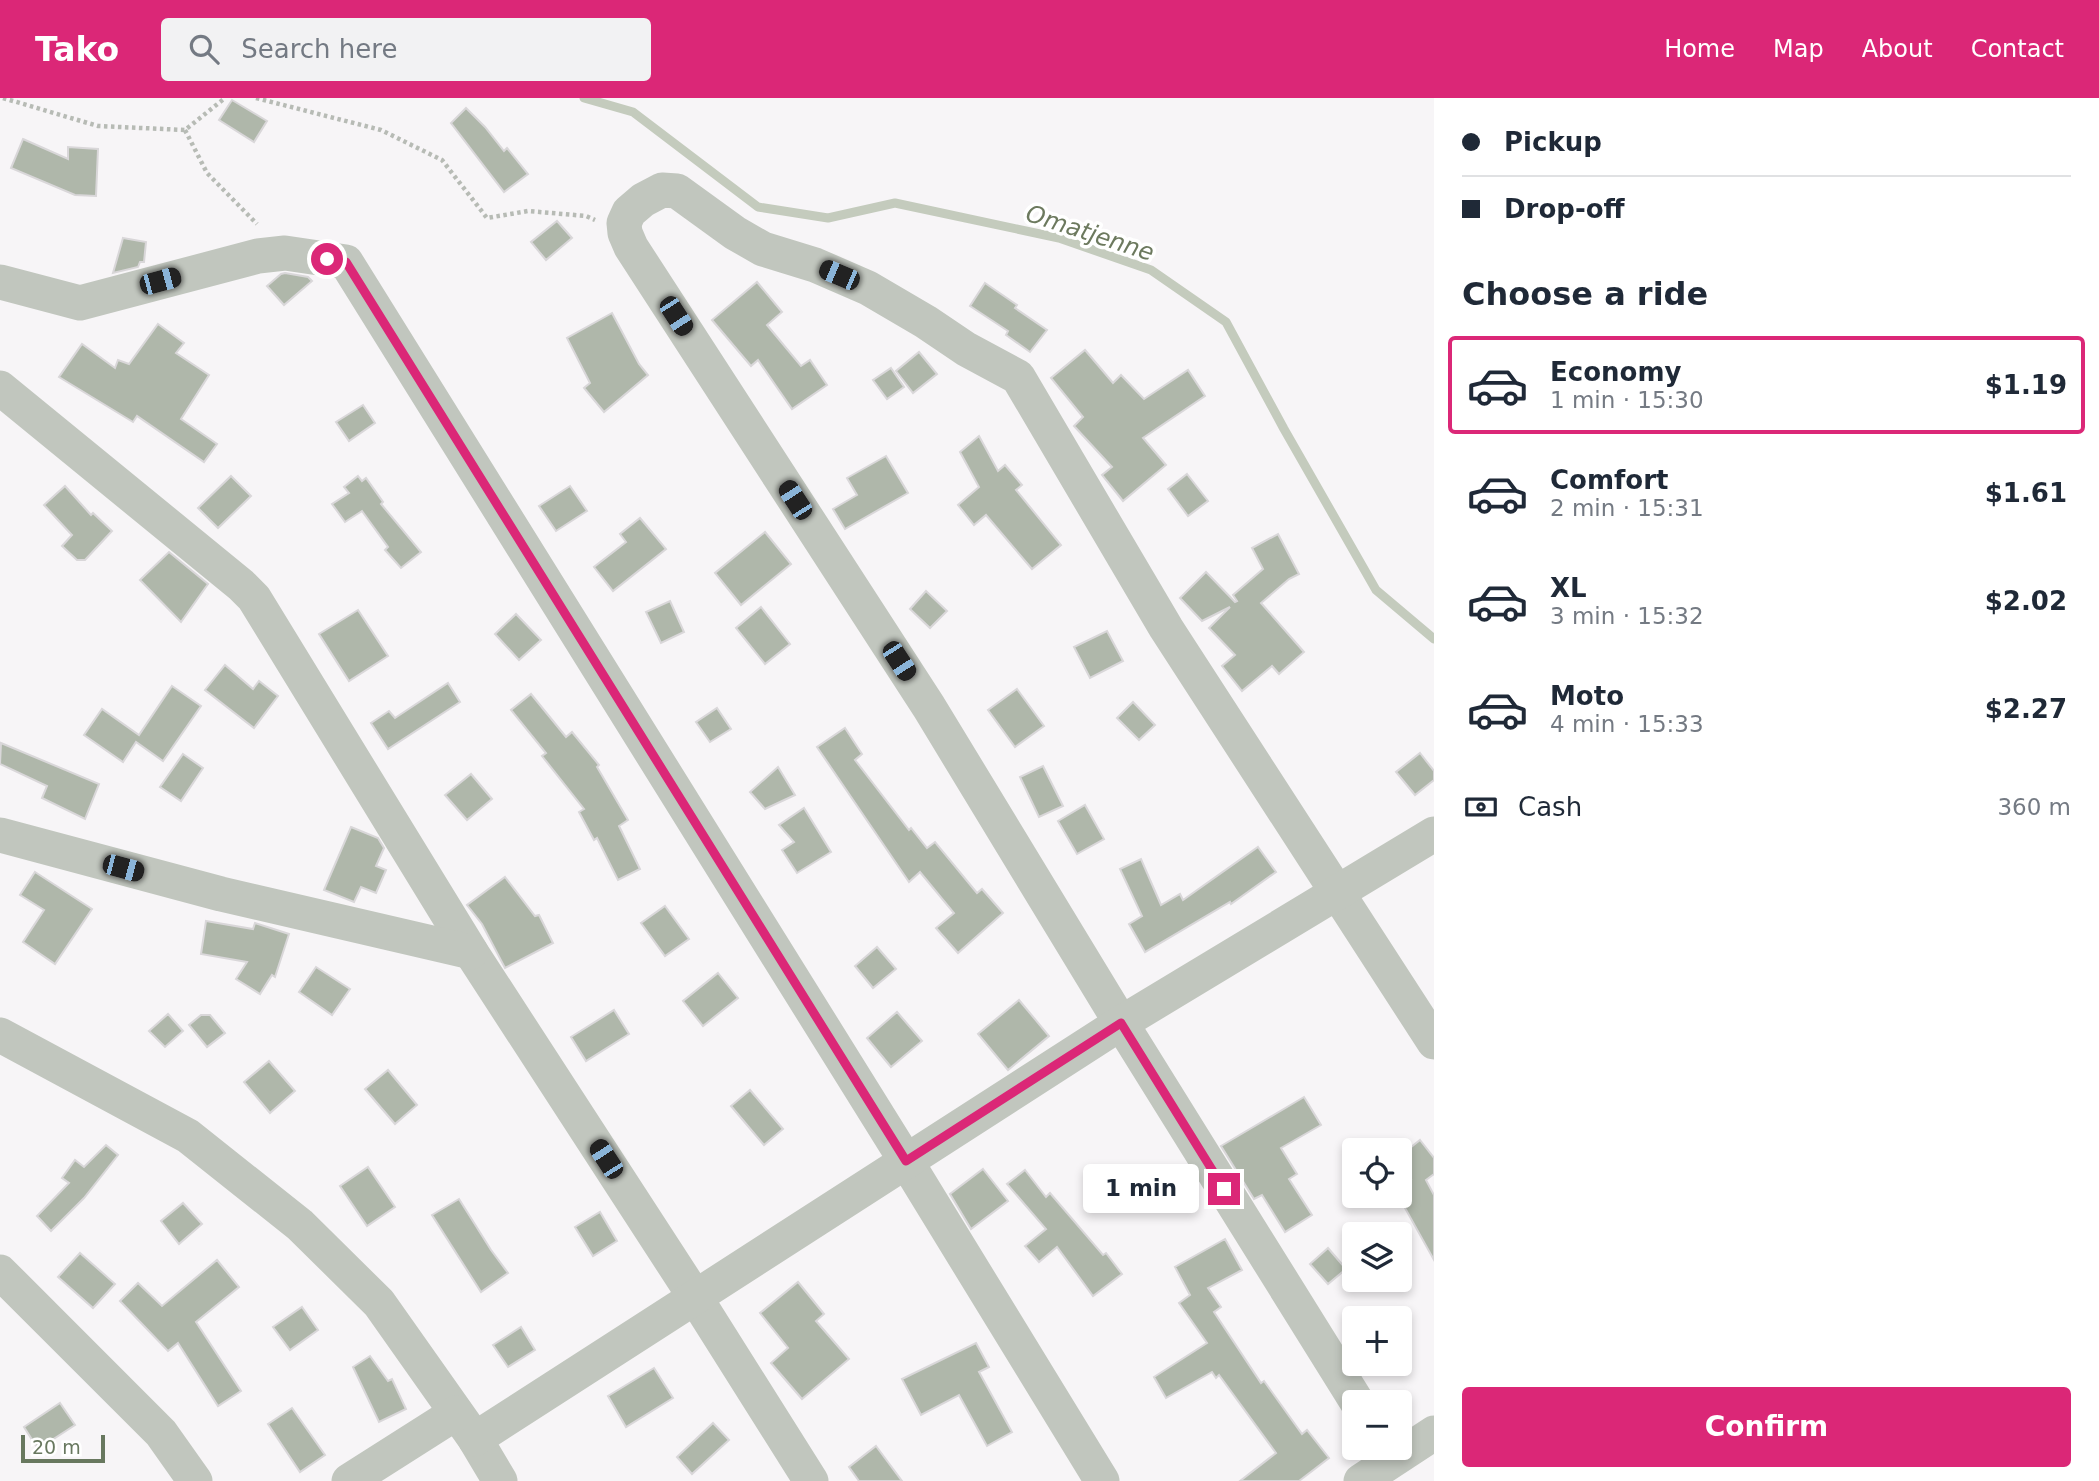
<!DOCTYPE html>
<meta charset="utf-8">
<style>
:root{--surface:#fff;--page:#f2f2f3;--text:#1f2937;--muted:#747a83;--line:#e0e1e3;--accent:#db2777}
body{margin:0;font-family:"DejaVu Sans",sans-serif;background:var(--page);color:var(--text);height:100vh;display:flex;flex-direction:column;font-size:26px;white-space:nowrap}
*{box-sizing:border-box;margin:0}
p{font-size:23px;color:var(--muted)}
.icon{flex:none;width:38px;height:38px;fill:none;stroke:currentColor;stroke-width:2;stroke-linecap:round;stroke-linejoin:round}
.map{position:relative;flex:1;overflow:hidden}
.panel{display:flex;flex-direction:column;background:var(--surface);width:665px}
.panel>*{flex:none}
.guide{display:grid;align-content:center;height:154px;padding:0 28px;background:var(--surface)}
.fabs{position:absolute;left:1342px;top:1040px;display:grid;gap:14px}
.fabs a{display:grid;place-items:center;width:70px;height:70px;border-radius:7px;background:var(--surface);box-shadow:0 4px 10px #0003;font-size:35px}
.scale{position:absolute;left:21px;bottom:18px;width:84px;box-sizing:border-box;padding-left:7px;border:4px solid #68785f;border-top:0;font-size:19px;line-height:24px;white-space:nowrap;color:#68785f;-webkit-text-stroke:5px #fff;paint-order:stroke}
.end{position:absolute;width:32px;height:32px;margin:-16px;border:9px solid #db2777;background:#fff;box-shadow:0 0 0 4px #fff}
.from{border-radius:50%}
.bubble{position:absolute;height:49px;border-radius:7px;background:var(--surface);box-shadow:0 4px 10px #0003;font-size:23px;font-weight:700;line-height:49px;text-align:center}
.car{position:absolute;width:21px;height:42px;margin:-21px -10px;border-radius:9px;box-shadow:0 0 5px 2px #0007;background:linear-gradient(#222 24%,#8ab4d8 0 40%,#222 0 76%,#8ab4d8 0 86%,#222 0)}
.guide b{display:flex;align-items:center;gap:24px;height:66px;font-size:26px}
.guide b+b{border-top:2px solid var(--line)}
.guide i{width:18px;height:18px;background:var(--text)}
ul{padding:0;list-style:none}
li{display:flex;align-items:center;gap:21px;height:98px;margin:0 14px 10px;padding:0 14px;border:4px solid transparent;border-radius:7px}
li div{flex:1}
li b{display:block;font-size:26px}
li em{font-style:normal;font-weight:700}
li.active{border-color:var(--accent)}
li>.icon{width:63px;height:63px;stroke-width:1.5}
h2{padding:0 28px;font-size:32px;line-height:84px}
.pay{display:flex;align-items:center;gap:18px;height:77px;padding:0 28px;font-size:26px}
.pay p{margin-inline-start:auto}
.cta{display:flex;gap:14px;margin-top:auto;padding:14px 28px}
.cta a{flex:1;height:80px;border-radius:7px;background:var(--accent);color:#fff;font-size:28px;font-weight:700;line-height:80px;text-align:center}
header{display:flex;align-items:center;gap:42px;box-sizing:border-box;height:98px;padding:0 35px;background:var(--accent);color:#fff}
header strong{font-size:33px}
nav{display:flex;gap:38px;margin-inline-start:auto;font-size:24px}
.search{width:490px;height:63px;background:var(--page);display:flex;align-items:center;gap:18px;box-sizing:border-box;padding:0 24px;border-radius:7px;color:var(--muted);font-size:26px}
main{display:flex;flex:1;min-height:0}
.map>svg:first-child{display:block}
</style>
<header>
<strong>Tako</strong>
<div class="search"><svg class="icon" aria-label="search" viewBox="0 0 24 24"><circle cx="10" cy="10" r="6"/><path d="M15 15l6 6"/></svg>Search here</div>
<nav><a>Home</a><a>Map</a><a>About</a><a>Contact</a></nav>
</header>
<main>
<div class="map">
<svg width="1434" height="1383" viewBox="0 0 1434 1383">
<rect width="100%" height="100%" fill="#f7f5f7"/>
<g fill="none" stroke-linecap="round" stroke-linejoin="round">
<path stroke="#c4cbbd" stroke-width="9" d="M584 0 633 14 758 109 828 120 895 105 1059 140 1151 172 1226 224 1284 331 1376 492 1434 541"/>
</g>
<g fill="#afb7aa" stroke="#d9d7d9" stroke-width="2">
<path d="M232 2 267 23 254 44 219 22Z"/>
<path d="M466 10 485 29 504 53 507 50 528 76 504 94 451 25Z"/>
<path d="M23 41 68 61V49L98 51 96 98 75 97 11 70Z"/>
<path d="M557 123 572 140 546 162 531 144Z"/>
<path d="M123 140 146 144 144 164H140L138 169 113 175Z"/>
<path d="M285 175 308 179 312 183 284 207 267 188 281 176Z"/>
<path d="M757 184 782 214 767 227 801 268 810 262 827 287 792 311 758 262 751 268 712 222Z"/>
<path d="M985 185 1017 207 1015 210 1047 232 1030 254 1006 237 1008 233 970 208Z"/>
<path d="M612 215 639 266 648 277 604 314 584 290 590 285 567 240Z"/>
<path d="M158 226 184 245 176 255 209 277 181 321 217 346 204 364 137 318 133 324 59 279 82 246 115 270 118 262 129 266Z"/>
<path d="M1085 252 1113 285 1121 277 1144 301 1188 272 1205 298 1143 340 1166 367 1123 403 1102 377 1112 369 1074 328 1083 319 1051 280Z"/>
<path d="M919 254 937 276 913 295 896 273Z"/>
<path d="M891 270 904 289 887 301 873 282Z"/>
<path d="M363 307 375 325 349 343 336 324Z"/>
<path d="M979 338 998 373 1005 367 1022 387 1016 392 1061 447 1032 471 986 417 974 427 958 407 979 389 960 354Z"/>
<path d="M886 358 908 395 845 431 833 411 857 397 847 380Z"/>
<path d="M1187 376 1208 403 1188 418 1168 391Z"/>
<path d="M231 378 251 398 218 430 198 410Z"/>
<path d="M358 378 362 383 366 380 383 404 381 406 421 454 401 470 385 452 388 449 362 413 345 424 332 406 349 395 344 389Z"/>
<path d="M65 388 91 417 93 415 112 433 85 462H77L62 448 72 437 44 407Z"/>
<path d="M570 388 587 413 556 433 539 408Z"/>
<path d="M640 420 666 451 613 493 594 469 626 444 620 436Z"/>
<path d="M765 434 791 466 741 507 715 475Z"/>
<path d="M1278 436 1299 476 1289 481 1261 505 1304 554 1279 576 1272 568 1242 593 1222 568 1235 557 1209 530 1230 509 1202 523 1180 500 1206 474 1235 504 1237 503 1233 497 1263 471 1252 450Z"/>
<path d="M169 454 208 486 181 524 140 482Z"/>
<path d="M926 493 947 513 930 530 910 511Z"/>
<path d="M670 503 684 534 661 545 646 514Z"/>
<path d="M761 509 790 546 765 566 736 530Z"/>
<path d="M358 512 388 558 349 583 319 536Z"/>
<path d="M516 516 541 542 519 562 495 536Z"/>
<path d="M1107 533 1123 563 1090 580 1074 549Z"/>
<path d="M225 567 253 591 259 583 278 598 254 630 205 592Z"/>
<path d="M448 585 460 604 388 651 371 625 389 613 395 620Z"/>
<path d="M172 588 201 608 163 663 136 644 123 664 84 637 102 611 139 637Z"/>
<path d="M1017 591 1044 628 1015 649 988 612Z"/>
<path d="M531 596 566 639 572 634 599 667 597 669 628 722 619 728 640 771 618 782 597 740 594 742 579 714 584 711 542 658 546 655 511 612Z"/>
<path d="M1133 604 1155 627 1139 642 1117 620Z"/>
<path d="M717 610 731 631 710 644 696 624Z"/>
<path d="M845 630 862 656 855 662 909 732 911 730 927 750 935 744 977 795 982 791 1003 815 958 855 936 830 954 815 920 774 909 784 817 649Z"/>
<path d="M1 645 99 686 85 721 42 700 47 688 0 666Z"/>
<path d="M1420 655 1434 673V682L1415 697 1396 674Z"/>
<path d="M183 656 203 670 181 703 160 689Z"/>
<path d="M1043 668 1063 708 1039 719 1020 679Z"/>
<path d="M778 669 795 697 765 711 750 694Z"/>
<path d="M471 676 492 701 467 722 445 697Z"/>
<path d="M1085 707 1104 741 1077 756 1058 723Z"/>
<path d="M804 710 831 754 797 775 782 752 794 744 779 727Z"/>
<path d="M351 729 378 740 384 750 376 768 386 772 376 795 361 789 354 804 324 792Z"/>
<path d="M1258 749 1276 774 1231 806 1230 804 1145 854 1129 826 1142 818 1120 771 1141 761 1161 807 1180 796 1183 802Z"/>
<path d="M35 774 92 811 55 866 23 844 44 812 20 797Z"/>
<path d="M505 779 535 818 539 817 553 845 505 870 482 826 467 807Z"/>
<path d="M665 808 689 841 665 858 641 825Z"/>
<path d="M206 823 253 831 255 825 289 836 275 879 272 877 260 896 236 881 247 864 201 856Z"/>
<path d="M877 849 896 871 873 890 855 868Z"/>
<path d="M316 869 350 891 332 917 299 894Z"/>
<path d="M718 875 738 900 703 928 683 903Z"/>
<path d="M1019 902 1049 938 1008 972 978 936Z"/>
<path d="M614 912 629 936 586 963 571 939Z"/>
<path d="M897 914 922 943 891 969 867 940Z"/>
<path d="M168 916 183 933 165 949 149 933Z"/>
<path d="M201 917H210L225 935 207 949 189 927Z"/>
<path d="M269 963 295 993 270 1015 244 984Z"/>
<path d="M388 972 417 1007 395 1026 365 991Z"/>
<path d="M750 992 783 1031 764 1047 731 1008Z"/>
<path d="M1304 999 1321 1027 1281 1050 1297 1076 1289 1081 1312 1117 1285 1134 1262 1097 1254 1101 1221 1048Z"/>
<path d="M1420 1042 1434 1060V1076L1426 1082 1434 1097V1162L1400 1101V1090L1411 1081 1400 1066V1058Z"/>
<path d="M106 1047 118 1057 84 1100 51 1133 37 1118 69 1085 62 1080 75 1062 84 1069Z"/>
<path d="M368 1069 395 1109 367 1128 340 1088Z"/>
<path d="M983 1071 1008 1103 971 1131 950 1096Z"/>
<path d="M1025 1072 1046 1099 1050 1095 1103 1157 1106 1155 1122 1176 1093 1198 1057 1149 1039 1164 1025 1148 1046 1131 1007 1086Z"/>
<path d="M459 1101 491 1152 508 1175 481 1194 432 1117Z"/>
<path d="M183 1105 202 1126 179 1146 161 1123Z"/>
<path d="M600 1114 617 1143 593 1158 575 1129Z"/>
<path d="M1225 1141 1242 1172 1208 1190 1221 1209 1214 1214 1261 1285 1264 1283 1302 1336 1307 1332 1329 1360 1299 1383H1240L1276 1355 1219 1277 1216 1280 1212 1274 1166 1300 1154 1279 1207 1245 1179 1205 1190 1197 1175 1169Z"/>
<path d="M1328 1150 1346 1171 1328 1186 1310 1166Z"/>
<path d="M80 1155 115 1186 93 1210 58 1179Z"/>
<path d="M217 1162 239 1189 196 1224 241 1293 218 1308 178 1245 168 1253 120 1203 138 1185 162 1208Z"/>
<path d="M798 1184 824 1216 816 1223 849 1261 802 1301 771 1265 788 1250 760 1215Z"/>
<path d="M302 1209 318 1232 290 1252 273 1229Z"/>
<path d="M521 1229 535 1252 508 1269 493 1247Z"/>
<path d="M976 1245 989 1269 979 1274 1012 1334 987 1348 959 1297 921 1317 902 1281Z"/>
<path d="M370 1258 388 1283 392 1281 406 1311 379 1324 353 1269Z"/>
<path d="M654 1270 673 1300 626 1329 608 1298Z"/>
<path d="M60 1305 75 1327 38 1351 24 1329Z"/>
<path d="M292 1310 325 1357 300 1374 268 1326Z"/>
<path d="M713 1325 729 1342 692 1376 677 1359Z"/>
<path d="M876 1348 902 1383H859L849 1369Z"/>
</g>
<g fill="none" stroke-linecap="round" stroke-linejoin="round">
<g stroke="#b7bbb5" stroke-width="4.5" stroke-dasharray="3.5 3.5" stroke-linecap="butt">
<path d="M3 0 98 28 185 32 225 0"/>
<path d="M256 0 381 32 442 62 487 120 528 113 586 118 595 122"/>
<path d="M185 32 207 75 257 126"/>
</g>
<g stroke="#c1c6be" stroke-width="35">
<path d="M0 184 80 205 258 158 285 155 346 164 906 1063 1102 1383"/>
<path d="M0 290 241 487 254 500 471 854 695 1199 811 1383"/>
<path d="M0 737 221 796 471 854"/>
<path d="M0 937 188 1038 300 1127 379 1205 475 1341 500 1383"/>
<path d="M0 1174 161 1335 195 1383"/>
<path d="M1357 1304 1121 925 929 609 631 149 625 135 624 125 629 114 643 102 662 92 677 93 735 135 763 151 815 167 868 190 926 224 966 251 1018 279 1166 530 1434 944"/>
<path d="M475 1341 1121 925 1434 736"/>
<path d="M349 1383 456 1315"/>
<path d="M1361 1383 1434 1335"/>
</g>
</g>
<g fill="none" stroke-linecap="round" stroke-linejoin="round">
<path stroke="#db2777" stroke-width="9" d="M327 161 346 164 906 1063 1121 925 1224 1091"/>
</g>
<g text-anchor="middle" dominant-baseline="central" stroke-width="7" stroke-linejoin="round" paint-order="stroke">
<g font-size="24" font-style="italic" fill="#6c795e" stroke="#fff">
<text transform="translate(1090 135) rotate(18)">Omatjenne</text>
</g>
</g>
</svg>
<div class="fabs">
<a><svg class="icon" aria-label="locate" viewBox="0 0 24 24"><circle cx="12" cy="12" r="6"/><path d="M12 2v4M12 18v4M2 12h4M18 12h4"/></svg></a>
<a><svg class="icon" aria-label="layers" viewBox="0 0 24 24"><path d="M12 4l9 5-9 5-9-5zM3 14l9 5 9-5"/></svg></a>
<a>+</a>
<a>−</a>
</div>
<div class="scale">20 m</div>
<i class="end from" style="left:327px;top:161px"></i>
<i class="end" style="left:1224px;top:1091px"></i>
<div class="bubble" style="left:1083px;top:1066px;width:116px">1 min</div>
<i class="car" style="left:839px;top:177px;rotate:293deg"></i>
<i class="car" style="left:160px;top:183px;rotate:75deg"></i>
<i class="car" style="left:676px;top:218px;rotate:147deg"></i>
<i class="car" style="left:795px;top:402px;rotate:327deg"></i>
<i class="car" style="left:899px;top:563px;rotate:147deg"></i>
<i class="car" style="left:123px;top:770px;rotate:105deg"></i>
<i class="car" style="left:606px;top:1061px;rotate:327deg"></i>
</div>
<section class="panel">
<div class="guide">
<b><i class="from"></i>Pickup</b>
<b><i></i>Drop-off</b>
</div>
<h2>Choose a ride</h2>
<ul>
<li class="active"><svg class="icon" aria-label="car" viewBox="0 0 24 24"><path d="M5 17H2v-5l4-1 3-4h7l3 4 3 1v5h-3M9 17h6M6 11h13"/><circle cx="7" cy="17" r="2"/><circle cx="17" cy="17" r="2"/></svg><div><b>Economy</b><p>1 min · 15:30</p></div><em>$1.19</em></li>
<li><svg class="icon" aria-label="car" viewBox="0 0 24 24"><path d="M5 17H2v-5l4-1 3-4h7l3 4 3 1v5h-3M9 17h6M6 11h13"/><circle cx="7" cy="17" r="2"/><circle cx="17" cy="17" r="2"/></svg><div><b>Comfort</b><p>2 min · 15:31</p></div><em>$1.61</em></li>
<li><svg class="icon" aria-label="car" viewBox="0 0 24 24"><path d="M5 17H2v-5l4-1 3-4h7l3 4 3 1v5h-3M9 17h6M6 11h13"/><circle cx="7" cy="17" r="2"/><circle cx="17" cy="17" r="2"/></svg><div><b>XL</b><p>3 min · 15:32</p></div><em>$2.02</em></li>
<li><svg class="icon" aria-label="car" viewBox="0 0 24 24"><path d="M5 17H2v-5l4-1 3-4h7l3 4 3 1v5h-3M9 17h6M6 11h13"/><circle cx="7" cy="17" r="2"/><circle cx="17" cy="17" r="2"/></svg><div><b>Moto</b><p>4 min · 15:33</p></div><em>$2.27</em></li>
</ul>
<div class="pay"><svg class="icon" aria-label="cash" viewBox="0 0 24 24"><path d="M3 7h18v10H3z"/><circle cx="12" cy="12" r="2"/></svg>Cash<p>360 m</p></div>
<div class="cta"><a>Confirm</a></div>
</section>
</main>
